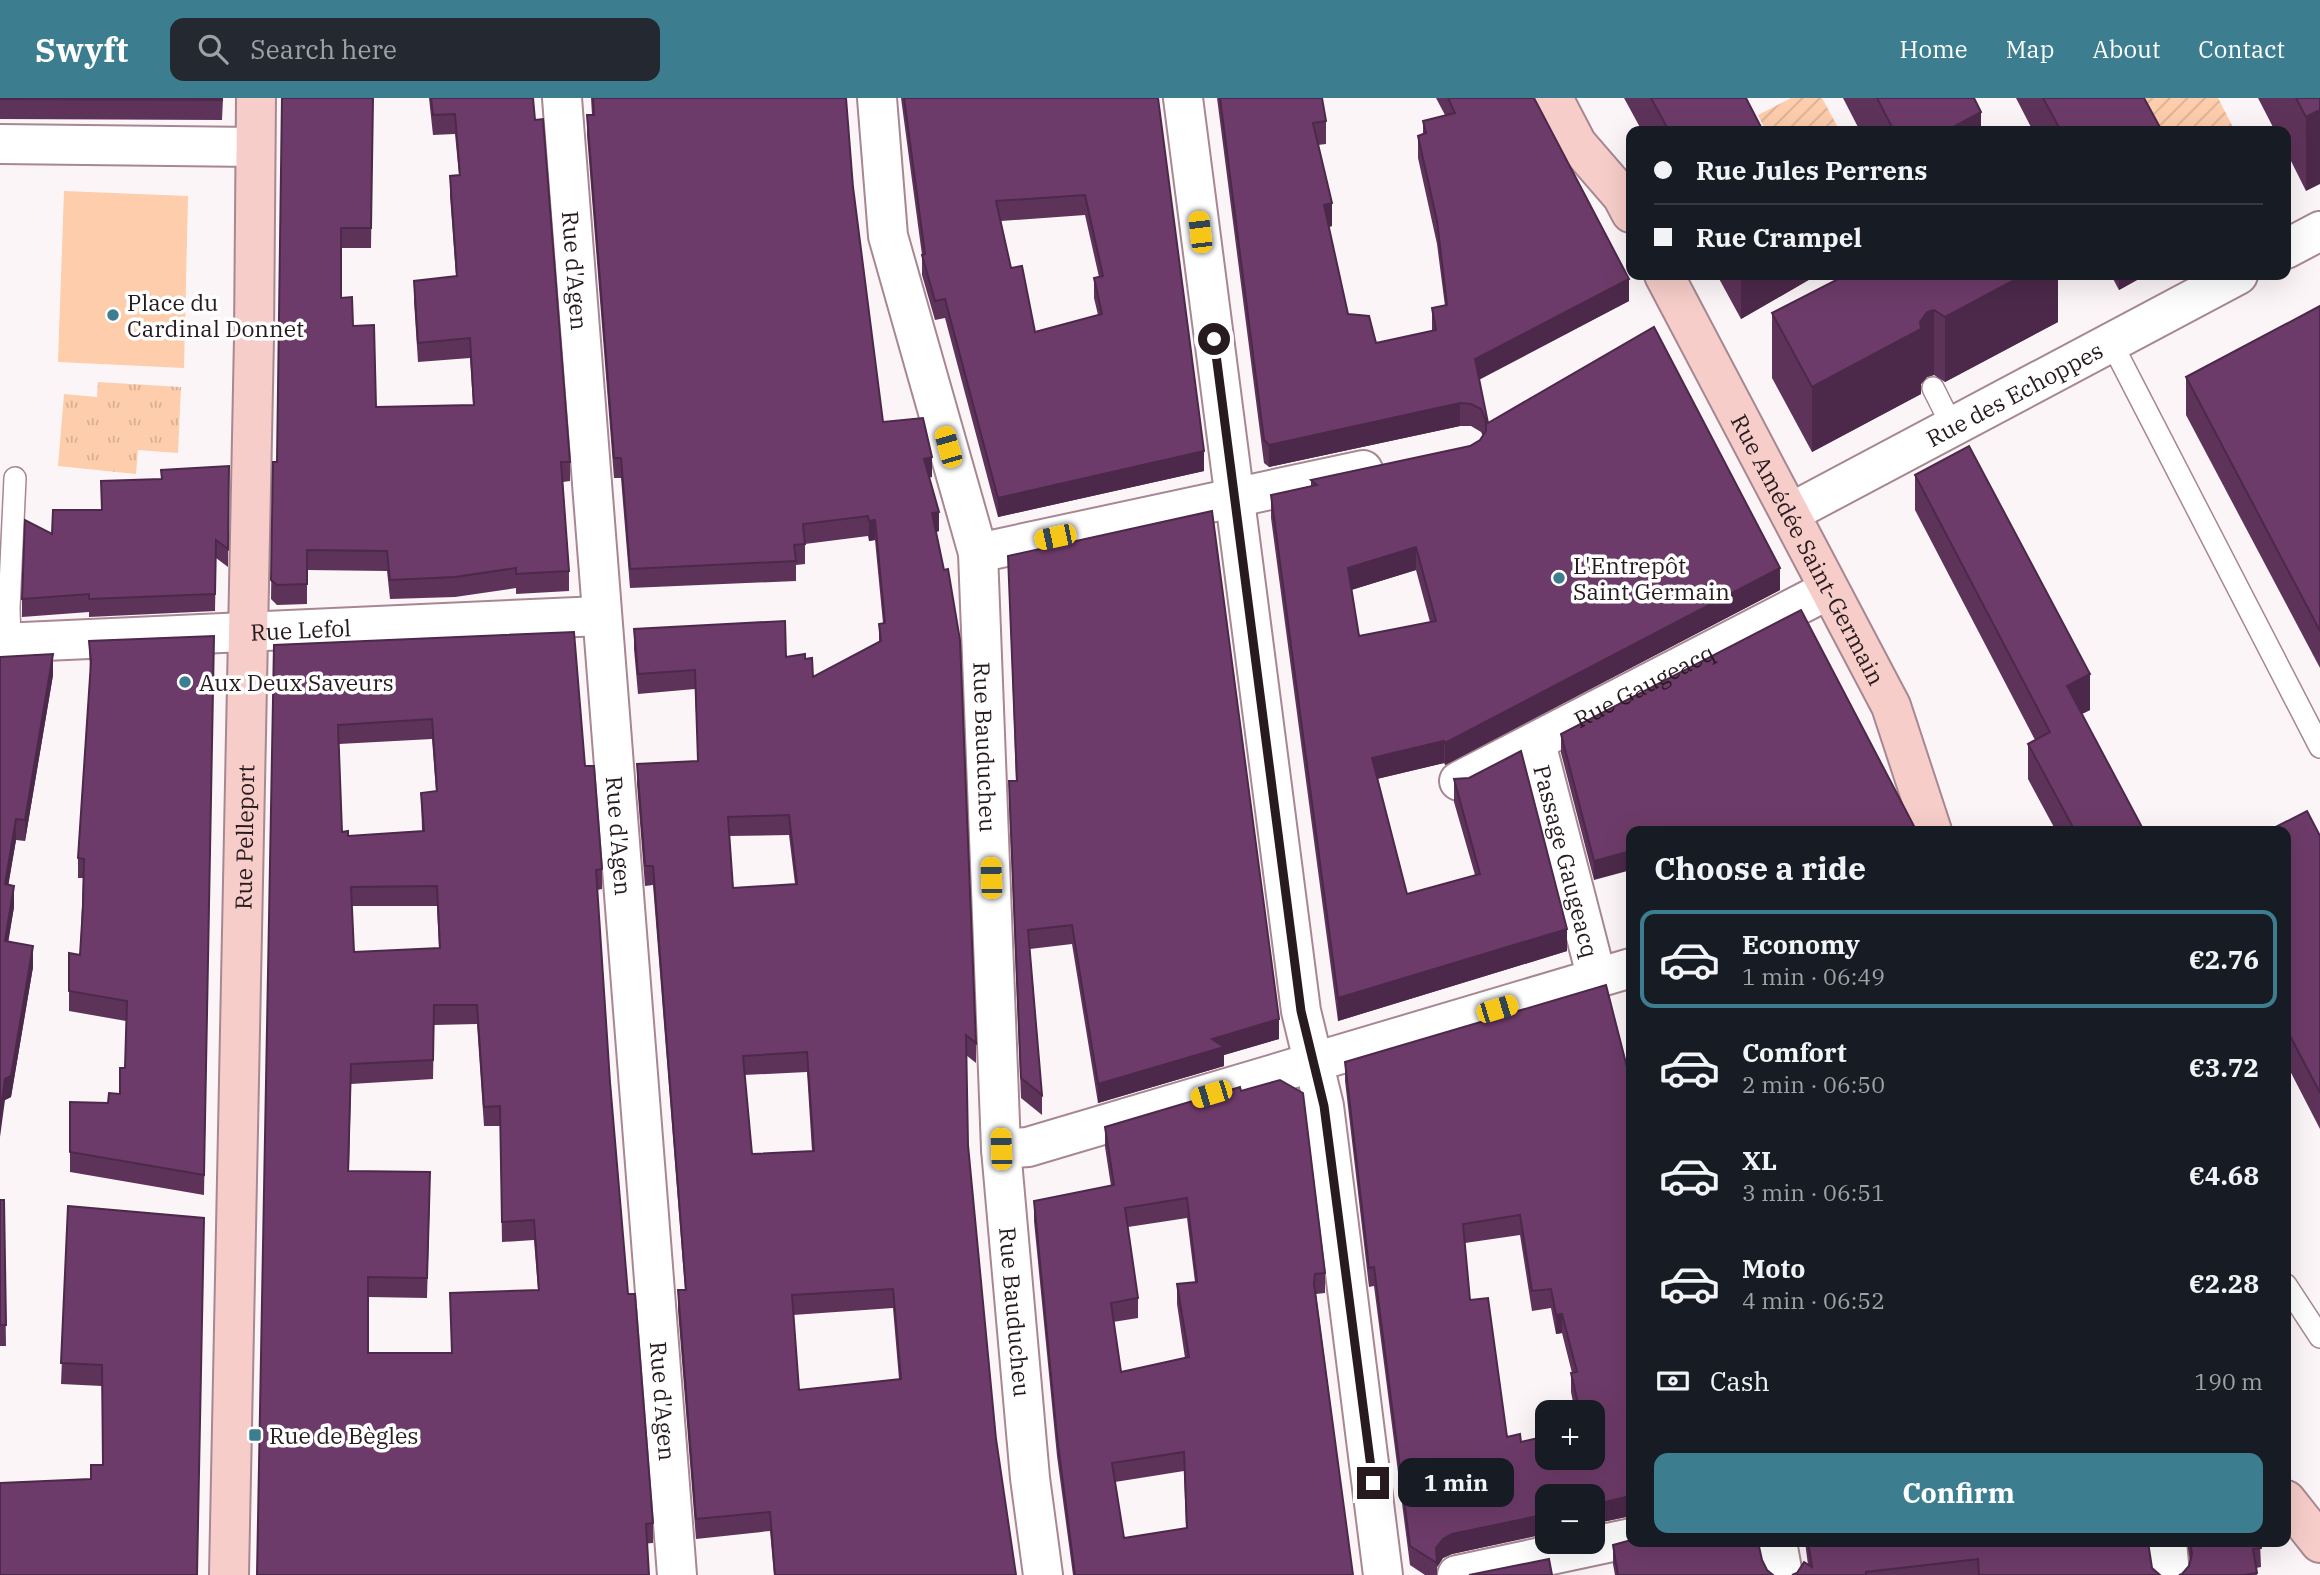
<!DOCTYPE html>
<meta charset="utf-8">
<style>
:root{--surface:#171b24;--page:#242831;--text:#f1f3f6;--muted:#9ea1a6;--line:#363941;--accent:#3c7e8f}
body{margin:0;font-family:"IBM Plex Serif",serif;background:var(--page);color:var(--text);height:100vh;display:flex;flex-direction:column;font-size:26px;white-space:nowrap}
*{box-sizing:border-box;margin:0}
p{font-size:23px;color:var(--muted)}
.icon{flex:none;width:38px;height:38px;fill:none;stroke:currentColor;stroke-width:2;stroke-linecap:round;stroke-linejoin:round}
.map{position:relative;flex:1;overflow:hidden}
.side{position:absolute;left:1626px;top:728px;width:665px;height:721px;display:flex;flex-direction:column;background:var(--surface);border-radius:14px;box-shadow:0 7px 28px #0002}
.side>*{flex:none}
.hud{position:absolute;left:1626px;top:28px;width:665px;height:154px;border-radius:14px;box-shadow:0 7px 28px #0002;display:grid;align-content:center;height:154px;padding:0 28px;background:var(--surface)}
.fabs{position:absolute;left:1535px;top:1302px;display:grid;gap:14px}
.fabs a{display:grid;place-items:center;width:70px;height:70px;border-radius:14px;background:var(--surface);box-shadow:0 7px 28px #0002;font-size:35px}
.end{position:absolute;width:32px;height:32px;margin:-16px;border:9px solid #271b1f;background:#fff;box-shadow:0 0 0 4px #fff}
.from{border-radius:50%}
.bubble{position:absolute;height:49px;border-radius:14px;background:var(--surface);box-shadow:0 7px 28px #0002;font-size:23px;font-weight:700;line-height:49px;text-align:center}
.car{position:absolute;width:21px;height:42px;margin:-21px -10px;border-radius:9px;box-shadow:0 0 5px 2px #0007;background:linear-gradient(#f5c518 24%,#345 0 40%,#f5c518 0 76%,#345 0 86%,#f5c518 0)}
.hud b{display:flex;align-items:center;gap:24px;height:66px;font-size:26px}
.hud b+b{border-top:2px solid var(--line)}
.hud i{width:18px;height:18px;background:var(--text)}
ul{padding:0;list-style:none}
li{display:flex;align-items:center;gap:21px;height:98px;margin:0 14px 10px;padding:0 14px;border:4px solid transparent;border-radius:14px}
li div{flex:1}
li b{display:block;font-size:26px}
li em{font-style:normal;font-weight:700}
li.current{border-color:var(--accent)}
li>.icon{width:63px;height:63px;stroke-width:1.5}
h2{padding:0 28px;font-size:32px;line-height:84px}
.pay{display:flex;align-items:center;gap:18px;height:77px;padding:0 28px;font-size:26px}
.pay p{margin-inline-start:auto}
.cta{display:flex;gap:14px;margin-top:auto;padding:14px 28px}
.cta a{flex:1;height:80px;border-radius:14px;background:var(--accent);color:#fff;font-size:28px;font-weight:700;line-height:80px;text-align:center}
header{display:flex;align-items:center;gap:42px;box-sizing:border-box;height:98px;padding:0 35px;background:var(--accent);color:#fff}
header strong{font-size:33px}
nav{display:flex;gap:38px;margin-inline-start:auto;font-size:24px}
.search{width:490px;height:63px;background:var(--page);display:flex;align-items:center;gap:18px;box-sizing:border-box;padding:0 24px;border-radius:14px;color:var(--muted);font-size:26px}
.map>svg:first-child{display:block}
</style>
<header>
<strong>Swyft</strong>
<div class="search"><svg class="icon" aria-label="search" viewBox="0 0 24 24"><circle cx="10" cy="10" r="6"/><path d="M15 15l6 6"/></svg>Search here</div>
<nav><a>Home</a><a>Map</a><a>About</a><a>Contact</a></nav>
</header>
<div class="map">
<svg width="2320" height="1477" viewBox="0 0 2320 1477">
<defs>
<pattern id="park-tufts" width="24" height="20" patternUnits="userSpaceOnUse" patternTransform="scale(1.75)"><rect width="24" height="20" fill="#fdcdac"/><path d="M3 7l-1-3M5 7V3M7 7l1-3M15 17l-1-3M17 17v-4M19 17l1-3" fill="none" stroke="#d9af94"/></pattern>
<pattern id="garden-furrows" width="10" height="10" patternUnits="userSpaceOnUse" patternTransform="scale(1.75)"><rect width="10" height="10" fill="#fdcdac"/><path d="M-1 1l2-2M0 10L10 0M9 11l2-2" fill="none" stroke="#d9af94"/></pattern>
</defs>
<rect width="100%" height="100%" fill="#fcf5f7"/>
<path fill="#fdcdac" d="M64 93 188 98 184 270 58 264Z"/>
<path fill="url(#park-tufts)" d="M98 284 181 289 178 355 138 352 136 376 58 368 64 296 97 299Z"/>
<g fill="url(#garden-furrows)">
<path d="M1791 0H1822L1840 33H1766L1758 17Z"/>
<path d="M2116 0H2218L2235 33H2134Z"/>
</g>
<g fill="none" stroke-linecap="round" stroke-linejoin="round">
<defs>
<g id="lane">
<path d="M2111 244 2320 649"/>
<path d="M1933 290 1953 330"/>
<path d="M10 544 9 510 15 380"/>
<path d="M2286 1187 2320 1239"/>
</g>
<g id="street">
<path id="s1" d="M562 0 677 1477"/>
<path id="s2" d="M877 0 888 138 978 455 1001 1051 1030 1380 1043 1477"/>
<path d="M1183 0 1301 913 1324 1008 1383 1477"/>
<path d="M0 46 255 49"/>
<path d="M2286 151 2320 133"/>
<path id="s3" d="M1790 415 2238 177"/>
<path d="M978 455 1363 372"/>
<path id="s4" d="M0 545 600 518"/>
<path id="s5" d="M1536 645 1597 881"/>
<path id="s6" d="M1459 683 1828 492"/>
<path d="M1001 1051 1028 1049 1631 870"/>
<path d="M1777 1444 1783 1477"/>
<path d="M2167 1444 2170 1477"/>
<path d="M1457 1477 1631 1440"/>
</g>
<g id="secondary">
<path d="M1553 0 1577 46 1622 98 1631 115"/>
<path id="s7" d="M1664 177 1891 608 1932 733"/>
<path d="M2286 1402 2320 1445"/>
<path id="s8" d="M229 1477 254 240 256 0"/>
</g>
</defs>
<use href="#lane" stroke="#a78791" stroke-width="24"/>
<use href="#street" stroke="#a78791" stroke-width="42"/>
<use href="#secondary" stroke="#a78791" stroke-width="42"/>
<use href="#lane" stroke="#fff" stroke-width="21"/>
<use href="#street" stroke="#fff" stroke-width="38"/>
<use href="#secondary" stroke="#f6cdc9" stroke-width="38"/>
</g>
<g fill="#5e335a" fill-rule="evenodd">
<path d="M0 0H223L222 22 0 21Z"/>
<path d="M373 0 371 150H341V200L353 228 376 309 473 307 470 260 418 264 414 203V183L456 178 450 98V78L459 77 455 36 433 37 429 0H533L570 364V383L563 384 569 473V493L516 496V490L455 499 390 501 387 473 307 472V506L277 507 271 501 273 364H277Z"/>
<path d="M591 0H846L853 89 883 324 932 379H929L939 433 936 434 976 945V965L966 957 968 1047 996 1341 1016 1477H774L770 1433 696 1441 678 1212V1192H685L653 787 645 788 637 686V666L698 663 695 591 638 596 634 551V531L786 559 805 561 813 579 879 544V526L883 525 875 442 869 443 868 438 805 446V466L796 467V483L630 490 621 380H614L587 37V17H592ZM789 737 795 786 733 790 729 738ZM807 974 812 1053 752 1056 744 977ZM893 1210 899 1281 799 1292 793 1217Z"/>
<path d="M901 0H1158L1204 373 998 419 945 220 935 222 922 177V157ZM1085 117 1099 179 1094 180V200L1098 217 1035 234 1011 170 1001 123Z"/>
<path d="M1217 0H1322L1326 23V46L1318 47 1332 128 1329 129 1348 216 1376 245 1432 233V210L1445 208 1437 146 1418 60V38L1423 36V23L1445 17 1436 0H1534L1629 203 1479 281 1488 325 1780 492 1445 667 1444 665 1377 681 1407 796 1475 777 1454 704V681L1567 853 1338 923 1271 420V397L1311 388V382L1470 348 1480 342 1483 338 1481 334 1471 328H1460L1269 369 1264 365ZM1416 472 1430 524 1359 538 1351 492Z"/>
<path d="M1624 0H1746L1763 33H1642Z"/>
<path d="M1843 0H1974L1981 33H1860Z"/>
<path d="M2016 0H2144L2162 33H2033Z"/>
<path d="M2258 0H2320L2306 93 2286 53V33H2275Z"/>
<path d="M1717 177H1812V180L1741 221Z"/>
<path d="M2058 177V224L1945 284 1934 277 1927 279 1921 286V296L1812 354 1772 280V215Z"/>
<path d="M2111 177H2146L2119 192Z"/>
<path d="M2320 208V570L2186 317V279Z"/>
<path d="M229 368 228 469 216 460 215 513 89 519V514L22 519V501L101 412 161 381Z"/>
<path d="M1915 377 2090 612 2082 616 2144 733H2056L2028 681V646L2035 642 1915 412Z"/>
<path d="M1008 458 1279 941 1224 957V968L1098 1005 1072 846 1030 851 1042 997V1017L1021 1000 1009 703V683H1016Z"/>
<path d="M214 538 204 1097 70 1074V1004L108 1005 120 996 125 970 126 923 69 913V855L80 857 83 780H78V760L90 575 89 543Z"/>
<path d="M274 547 585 668 602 771V791L597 792 610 984 628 1196 653 1425V1445L257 1477ZM432 641 436 693 421 695 422 733 348 738 342 734 339 646ZM352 808H437L439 850 354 854ZM477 926 484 1028H500L502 1144 534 1142 538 1192 450 1195 452 1255H368V1199L427 1200 430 1094 349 1073 351 986 433 981 434 927Z"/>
<path d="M0 559 53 577 25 743 16 742 8 787 14 809 8 843 33 869 11 999 5 1002Z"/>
<path d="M1561 636 1915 733H1631L1594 782 1561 655Z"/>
<path d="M2286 733 2320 738V1031L2286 965Z"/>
<path d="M1345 964 1631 985V1419H1626L1452 1456 1443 1460 1437 1469V1477H1425L1410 1467 1374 1188 1369 1189 1345 983ZM1520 1137 1532 1213 1551 1210 1556 1236 1562 1235 1572 1275H1571V1294L1575 1314H1592V1360L1521 1344 1507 1339 1470 1202 1465 1145Z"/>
<path d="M1241 993 1325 1175V1195L1316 1196 1353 1477H1073L1057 1358 1034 1123V1103L1111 1088 1105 1049V1029ZM1187 1120 1195 1184 1177 1186V1206L1185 1260 1121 1274 1113 1224 1138 1220V1200L1128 1129ZM1184 1373 1186 1430 1124 1440 1115 1384Z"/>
<path d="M0 1102H4L6 1248H0Z"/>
<path d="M68 1108 197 1477 91 1381 103 1367 102 1288 61 1286Z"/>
<path d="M1805 1444H2148L2152 1470 2160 1477H1792L1808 1467Z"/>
<path d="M2187 1444H2260L2261 1469 2256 1470 2257 1477H2179L2182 1476 2189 1468 2190 1464Z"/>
<path d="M1613 1447 1762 1462 1767 1472 1773 1477H1615L1613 1466Z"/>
</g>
<g fill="#4c294a">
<path d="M2320 12V86L2306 93V19Z"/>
<path d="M1981 14V33H1946Z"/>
<path d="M1332 105V128L1324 130V107Z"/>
<path d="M1741 177H1812V180L1741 221Z"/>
<path d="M2024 177H2058V224L1945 284V219Z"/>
<path d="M2119 177H2146L2119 192Z"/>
<path d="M1629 181V203L1475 284V261Z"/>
<path d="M1934 212V277L1927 279 1921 286V296L1812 354V289L1920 224 1927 214Z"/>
<path d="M1460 305V328L1269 369V347Z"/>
<path d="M1204 353V373L998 419V400Z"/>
<path d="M932 359V379L924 381V361Z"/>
<path d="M939 414V433L932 435V415Z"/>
<path d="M875 422V442L869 443V423Z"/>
<path d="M1416 449V472L1348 493V470Z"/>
<path d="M1780 470V492L1445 667V645Z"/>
<path d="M53 556V577L25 743V722Z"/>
<path d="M2090 576V612L2067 623V588Z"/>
<path d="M1444 643V665L1372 682V660Z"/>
<path d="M16 721V742L5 807V786Z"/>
<path d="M1915 730V733H1903Z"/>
<path d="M1631 753V772L1594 782V763Z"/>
<path d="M14 788V809L5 864V843Z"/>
<path d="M1567 831V853L1338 923V900Z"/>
<path d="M33 848V869L11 999 5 1002 0 1039V1018L5 981Z"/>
<path d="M1279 921V941L1224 957V968L1098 1005V986L1212 941Z"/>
<path d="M1562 1216V1235L1556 1236V1217Z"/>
<path d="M1626 1399V1419L1592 1426V1407Z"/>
<path d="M1547 1416V1435L1452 1456 1443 1460 1437 1469 1436 1450 1443 1441 1452 1436Z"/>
</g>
<g fill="#6d3b69" stroke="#4c294a" stroke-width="2" fill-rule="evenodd">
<path d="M0 0H222V2L0 1Z"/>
<path d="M282 0H373L371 130H341V200L352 199 353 228 374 227 376 309 474 307 470 240 418 245 414 183 457 178 450 78 460 77 455 16 433 17 431 0H533L535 22 543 21 570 364H561L569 473 516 476V470L455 479 390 482 387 453 307 452V486L277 487 271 482 273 364H277Z"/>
<path d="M593 0H846L853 89 883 324 923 320 932 359 924 361 939 414 932 415 944 472 948 471 960 542 976 945 966 937 968 1047 996 1341 1016 1477H775L770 1414 696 1421 678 1192H686L653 768H645L637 666 698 663 695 572 638 576 634 531 785 523 786 559 805 556V561L812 560 813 579 881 543 879 526 885 525 875 422 869 423 868 418 803 426 805 446 794 447 796 463 630 471 621 360H614L587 17H594ZM789 717 797 786 733 790 728 719ZM807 954 814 1053 752 1056 743 958ZM893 1191 901 1281 799 1292 792 1197Z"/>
<path d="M904 0H1158L1204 353 998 400 945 201 935 203 922 157 925 156ZM1085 97 1103 178 1094 180 1102 216 1035 234 1022 168 1011 170 996 103Z"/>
<path d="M1220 0H1322L1326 23 1313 25 1332 105 1324 107 1348 216 1369 218 1376 245 1436 232 1432 210 1447 207 1437 123 1418 38 1426 35 1423 23 1455 15 1448 0H1534L1629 181 1475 261 1488 325 1654 229 1780 470 1445 645 1444 643 1372 660 1407 796 1480 776 1454 681 1469 680 1521 653 1567 831 1338 900 1271 397 1317 387 1311 382 1470 348 1480 342 1486 333V323L1481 311 1471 306 1460 305 1269 347 1264 342ZM1416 449 1436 523 1359 538 1348 470Z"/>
<path d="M1651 0H1746L1763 33H1669Z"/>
<path d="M1877 0H1974L1981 14 1946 33H1894Z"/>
<path d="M2043 0H2144L2162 33H2061Z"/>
<path d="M2296 0H2320V12L2306 19Z"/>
<path d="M1846 177H2024L1945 219 1934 212 1927 214 1920 224 1921 231 1812 289 1772 215Z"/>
<path d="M2320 208V533L2186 279Z"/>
<path d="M1969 348 2090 576 2067 588 2144 733H2075L2028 646 2050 634 1915 377Z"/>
<path d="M229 368 228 451 216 442 215 496 89 501V496L22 501 25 422 52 436 53 412H102L101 383 162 381 161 372Z"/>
<path d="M1212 413 1279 921 1212 941 1224 949 1098 986 1072 827 1028 832 1042 997 1021 980 1009 683H1017L1008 458Z"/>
<path d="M1801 512 1915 730 1903 733H1631V753L1594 763 1561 636Z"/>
<path d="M574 534 585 668H594L602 771 596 772 610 984 628 1196H635L653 1425 646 1426 649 1477H257L274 547ZM432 621 437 693 421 695 424 733 348 738V733L342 734 338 627ZM437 788 440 850 354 854 351 789ZM434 907H477L484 1009 500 1008 502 1124 534 1122 539 1192 450 1195 452 1255H368V1179L427 1180 430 1074 348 1073 351 966 433 962Z"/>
<path d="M214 538 204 1077 70 1054V1004L108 1005 109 995 120 996V970H125L127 903 69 893V855L80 857 83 809 84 761 78 760 91 564 89 543Z"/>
<path d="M53 556 25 722 16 721 5 786 14 788 5 843 33 848 11 978 5 981 0 1018V559Z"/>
<path d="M2307 713 2320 738V995L2286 930V733H2268Z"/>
<path d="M1606 887 1631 985V1400L1626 1399 1592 1407V1398H1547V1416L1452 1436 1443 1441 1436 1450 1437 1465 1410 1448 1374 1169 1369 1170 1345 964ZM1520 1117 1532 1193 1551 1191 1556 1217 1562 1216 1577 1274 1571 1275 1580 1314H1592V1360H1547V1338L1521 1344 1520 1336 1507 1339 1488 1200 1470 1202 1463 1126Z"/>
<path d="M1280 982 1303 995 1325 1175 1315 1176 1314 1186 1353 1477H1075L1057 1339 1034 1103 1114 1087 1105 1029 1240 989 1241 993ZM1187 1100 1197 1184 1177 1186 1189 1259 1121 1274 1111 1205 1138 1200 1125 1110ZM1184 1354 1187 1430 1124 1440 1112 1365Z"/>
<path d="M0 1102H4L6 1227H0Z"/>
<path d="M68 1108 204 1120 197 1477H0V1385L91 1381V1367H103L102 1267 61 1265Z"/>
<path d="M1631 1442V1444H1758L1762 1462 1767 1472 1773 1477H1618L1613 1447Z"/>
<path d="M1808 1444H2148L2152 1470 2160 1477H1979L1978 1461 1866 1474V1477H1792L1797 1475 1804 1464 1812 1469Z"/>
<path d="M2190 1444H2260L2261 1450 2253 1451 2257 1475 2244 1477H2179L2182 1476 2189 1468 2192 1456Z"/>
<path d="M1549 1461 1552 1477H1469Z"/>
</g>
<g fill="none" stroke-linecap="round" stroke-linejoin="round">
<path stroke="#271b1f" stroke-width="9" d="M1214 241 1301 913 1324 1008 1373 1385"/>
</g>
<g fill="#3c7e8f" stroke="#fff" stroke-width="2.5">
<circle cx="113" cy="217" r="7"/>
<circle cx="1559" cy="480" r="7"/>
<circle cx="185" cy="584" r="7"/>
<rect x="248" y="1330" width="14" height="14" rx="3.5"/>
</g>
<g text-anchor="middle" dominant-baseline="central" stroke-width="7" stroke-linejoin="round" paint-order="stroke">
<g font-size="23" fill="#271b1f" stroke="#fff">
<text stroke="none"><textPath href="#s1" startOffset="173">Rue d'Agen</textPath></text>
<text stroke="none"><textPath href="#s3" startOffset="254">Rue des Echoppes</textPath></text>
<text stroke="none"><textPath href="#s7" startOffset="310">Rue Amédée Saint-Germain</textPath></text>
<text stroke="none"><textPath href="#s4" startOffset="301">Rue Lefol</textPath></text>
<text stroke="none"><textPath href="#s6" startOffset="208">Rue Gaugeacq</textPath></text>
<text stroke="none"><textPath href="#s2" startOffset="662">Rue Bauducheu</textPath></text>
<text stroke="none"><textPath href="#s8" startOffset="738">Rue Pelleport</textPath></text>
<text stroke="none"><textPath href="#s1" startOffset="740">Rue d'Agen</textPath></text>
<text stroke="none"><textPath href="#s5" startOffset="122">Passage Gaugeacq</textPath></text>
<text stroke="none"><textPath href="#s2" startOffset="1228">Rue Bauducheu</textPath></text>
<text stroke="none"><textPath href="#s1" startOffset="1307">Rue d'Agen</textPath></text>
</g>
<g font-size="23" fill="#271b1f" stroke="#fff" text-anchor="start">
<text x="127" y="204">Place du<tspan x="127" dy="26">Cardinal Donnet</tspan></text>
<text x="1573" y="467">L'Entrepôt<tspan x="1573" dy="26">Saint Germain</tspan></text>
<text x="199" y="584">Aux Deux Saveurs</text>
<text x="269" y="1337">Rue de Bègles</text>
</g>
</g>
</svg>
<div class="fabs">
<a>+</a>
<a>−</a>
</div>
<i class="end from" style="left:1214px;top:241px"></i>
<i class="end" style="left:1373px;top:1385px"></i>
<div class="bubble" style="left:1398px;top:1360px;width:116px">1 min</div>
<i class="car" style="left:1200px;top:134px;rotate:353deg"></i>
<i class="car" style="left:948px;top:349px;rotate:344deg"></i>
<i class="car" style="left:1055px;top:439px;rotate:258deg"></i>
<i class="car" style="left:991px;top:780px;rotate:358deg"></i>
<i class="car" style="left:1497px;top:911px;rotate:73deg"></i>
<i class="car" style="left:1211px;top:996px;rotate:253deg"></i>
<i class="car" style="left:1001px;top:1051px;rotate:358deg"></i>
<div class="hud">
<b><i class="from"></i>Rue Jules Perrens</b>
<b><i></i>Rue Crampel</b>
</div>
<section class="side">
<h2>Choose a ride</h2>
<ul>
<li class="current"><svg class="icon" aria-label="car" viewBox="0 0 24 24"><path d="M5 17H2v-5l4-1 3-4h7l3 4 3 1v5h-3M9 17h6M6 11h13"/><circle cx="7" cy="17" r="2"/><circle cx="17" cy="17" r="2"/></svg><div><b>Economy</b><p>1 min · 06:49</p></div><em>€2.76</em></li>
<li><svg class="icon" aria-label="car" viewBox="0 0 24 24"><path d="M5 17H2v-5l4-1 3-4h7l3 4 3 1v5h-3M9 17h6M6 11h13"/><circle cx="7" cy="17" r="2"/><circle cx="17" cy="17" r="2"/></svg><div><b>Comfort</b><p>2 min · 06:50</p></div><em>€3.72</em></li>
<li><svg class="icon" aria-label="car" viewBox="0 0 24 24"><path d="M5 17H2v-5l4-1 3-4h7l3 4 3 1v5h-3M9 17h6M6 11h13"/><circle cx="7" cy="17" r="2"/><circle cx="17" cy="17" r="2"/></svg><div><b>XL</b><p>3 min · 06:51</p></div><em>€4.68</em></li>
<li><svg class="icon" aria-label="car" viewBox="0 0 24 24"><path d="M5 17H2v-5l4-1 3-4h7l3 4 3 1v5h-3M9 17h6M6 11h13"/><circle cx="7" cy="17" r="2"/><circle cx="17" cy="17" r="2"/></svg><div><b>Moto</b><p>4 min · 06:52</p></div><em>€2.28</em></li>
</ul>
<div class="pay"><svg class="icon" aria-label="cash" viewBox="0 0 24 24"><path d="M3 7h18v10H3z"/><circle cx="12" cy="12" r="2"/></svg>Cash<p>190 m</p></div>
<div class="cta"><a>Confirm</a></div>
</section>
</div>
